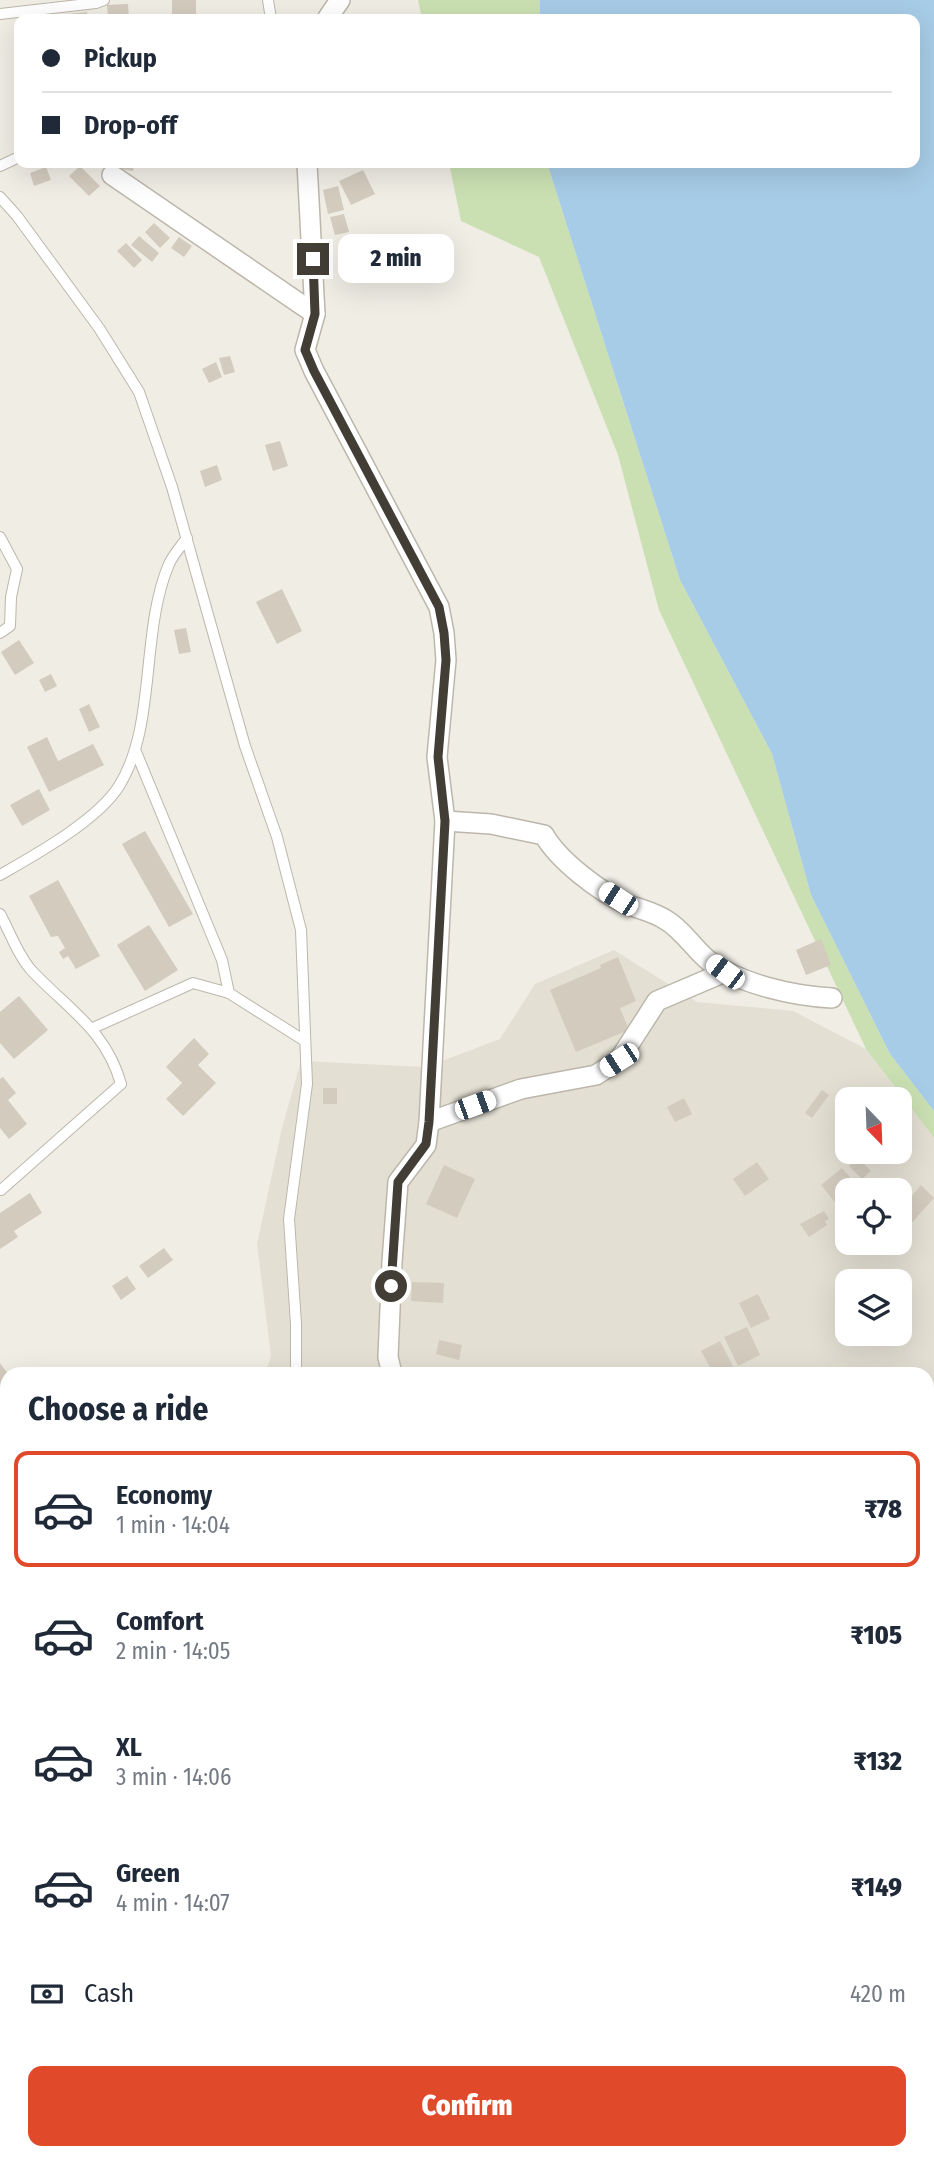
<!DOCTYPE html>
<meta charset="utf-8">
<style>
:root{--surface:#fff;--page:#f2f2f3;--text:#1f2937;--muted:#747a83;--line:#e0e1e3;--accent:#e1492b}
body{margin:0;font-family:"Fira Sans Condensed",sans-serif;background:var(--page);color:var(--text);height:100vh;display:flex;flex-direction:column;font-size:26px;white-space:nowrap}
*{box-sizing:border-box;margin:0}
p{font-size:23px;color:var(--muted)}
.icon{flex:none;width:38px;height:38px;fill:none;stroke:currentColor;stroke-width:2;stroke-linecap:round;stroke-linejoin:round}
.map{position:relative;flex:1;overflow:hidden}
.drawer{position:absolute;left:0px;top:1367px;width:934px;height:793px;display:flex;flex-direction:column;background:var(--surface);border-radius:21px 21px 0 0;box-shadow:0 7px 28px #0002}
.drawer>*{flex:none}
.guide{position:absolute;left:14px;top:14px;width:906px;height:154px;border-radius:14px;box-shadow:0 7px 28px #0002;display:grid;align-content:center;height:154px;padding:0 28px;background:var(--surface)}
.needle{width:46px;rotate:157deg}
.controls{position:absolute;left:835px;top:1087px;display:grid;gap:14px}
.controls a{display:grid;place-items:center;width:77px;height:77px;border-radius:14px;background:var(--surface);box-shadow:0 7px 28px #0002;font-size:35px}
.end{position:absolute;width:32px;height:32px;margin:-16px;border:9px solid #423d35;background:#fff;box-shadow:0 0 0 4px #fff}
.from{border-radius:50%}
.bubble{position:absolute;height:49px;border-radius:14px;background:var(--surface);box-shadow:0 7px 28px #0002;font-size:23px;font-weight:800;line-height:49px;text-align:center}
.car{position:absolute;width:21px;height:42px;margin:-21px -10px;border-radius:9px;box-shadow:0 0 5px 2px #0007;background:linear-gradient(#fff 24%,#345 0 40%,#fff 0 76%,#345 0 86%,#fff 0)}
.guide b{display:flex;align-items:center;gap:24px;height:66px;font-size:26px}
.guide b+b{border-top:2px solid var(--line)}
.guide i{width:18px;height:18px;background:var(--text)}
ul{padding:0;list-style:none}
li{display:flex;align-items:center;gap:21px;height:116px;margin:0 14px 10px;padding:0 14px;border:4px solid transparent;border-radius:14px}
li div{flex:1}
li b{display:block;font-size:26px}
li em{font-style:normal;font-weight:800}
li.on{border-color:var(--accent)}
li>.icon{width:63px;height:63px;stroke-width:1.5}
h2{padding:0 28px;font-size:32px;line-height:84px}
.pay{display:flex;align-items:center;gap:18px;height:77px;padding:0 28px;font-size:26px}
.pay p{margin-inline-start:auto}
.action{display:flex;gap:14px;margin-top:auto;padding:14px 28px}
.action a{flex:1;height:80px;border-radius:14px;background:var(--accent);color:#fff;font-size:28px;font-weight:800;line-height:80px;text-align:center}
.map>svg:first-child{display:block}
</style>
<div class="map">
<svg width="934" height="2158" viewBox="0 0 934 2158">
<rect width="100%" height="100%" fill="#f0ede5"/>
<path fill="#e3dfd3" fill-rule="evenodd" d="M614 950 697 1002 793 1011 866 1049 934 1138V2158H0V1827L7 1823V2152H928V1374H265L271 1356 257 1244 282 1128 301 1061 426 1067 500 1039 535 984ZM847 1099H900V1152H847ZM847 1190H900V1242H847ZM847 1281H900V1334H847Z"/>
<g fill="#cae0b2">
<path d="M418 0H540V19H422Z"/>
<path d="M449 163H547L680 580 772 754 811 895 890 1054 934 1111V1138L866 1049 659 610 618 455 539 257 461 221Z"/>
<path d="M0 1632 7 1645V1885L0 1879Z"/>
</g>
<g fill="#a7cce7">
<path d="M540 0H934V1111L890 1054 811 895 772 754 680 580 547 163H915V19H540Z"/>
<path d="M7 1582V1730L0 1723V1588Z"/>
</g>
<g fill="#d3cbbe">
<rect x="172" y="0" width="24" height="19"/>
<path d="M128 4 129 19H108L107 5Z"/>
<path d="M87 12 88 19H67V14Z"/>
<path d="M115 163H134L133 171 114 168Z"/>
<path d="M80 166 100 186 89 196 69 176Z"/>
<path d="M46 167 51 180 34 186 30 173Z"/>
<path d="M363 170 375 194 351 205 339 181Z"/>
<path d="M338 186 344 210 328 214 323 190Z"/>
<path d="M344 214 349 232 335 235 330 217Z"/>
<path d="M154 223 170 238 160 248 145 232Z"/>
<path d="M139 236 159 253 152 262 131 245Z"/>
<path d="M179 237 192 246 184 257 171 248Z"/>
<path d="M126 243 142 260 134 268 117 251Z"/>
<path d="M230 356 235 372 224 375 219 358Z"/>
<path d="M216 362 222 377 209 383 202 369Z"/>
<path d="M280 441 288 466 273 471 265 445Z"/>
<path d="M217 465 222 480 205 487 200 471Z"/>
<path d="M282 589 302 631 277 644 256 602Z"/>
<path d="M186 628 191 652 179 654 174 630Z"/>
<path d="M19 640 34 663 15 675 1 652Z"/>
<path d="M51 674 57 686 45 692 39 680Z"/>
<path d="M89 704 100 727 89 732 79 709Z"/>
<path d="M47 737 58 761 93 744 104 765 49 792 27 747Z"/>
<path d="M39 789 50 810 22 826 10 805Z"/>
<path d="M145 831 193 914 169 927 122 844Z"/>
<path d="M58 880 100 956 76 969 68 956 63 959 59 952 65 948 58 936 51 937 29 896Z"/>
<path d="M149 925 178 970 145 991 117 945Z"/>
<path d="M821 939 831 965 806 975 796 950Z"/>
<path d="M618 957 636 1001 620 1008 629 1030 576 1052 550 990 601 968 600 965Z"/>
<path d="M19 996 48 1030 14 1059 0 1043V1012Z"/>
<path d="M194 1038 209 1054 198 1065 216 1083 183 1116 166 1099 182 1083 166 1067Z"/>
<path d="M3 1077 16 1093 8 1100 27 1124 9 1139 0 1128V1079Z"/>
<rect x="323" y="1088" width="14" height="16"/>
<path d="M822 1090 829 1095 812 1118 805 1113Z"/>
<path d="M684 1098 692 1114 675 1122 667 1107Z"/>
<path d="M858 1158 871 1171 862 1179 849 1166Z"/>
<path d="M757 1162 769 1179 745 1196 733 1179Z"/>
<path d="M444 1165 475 1179 457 1218 426 1204Z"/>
<path d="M842 1168 861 1190H847V1200L839 1207 821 1185Z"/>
<path d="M921 1185 934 1198 907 1228 900 1221V1210Z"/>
<path d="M30 1193 42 1213 14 1231 18 1237 0 1249V1213Z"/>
<path d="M824 1211 829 1219 825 1221 827 1225 809 1237 800 1224Z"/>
<path d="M164 1248 173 1260 148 1278 139 1266Z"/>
<path d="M127 1276 136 1289 121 1300 112 1286Z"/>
<path d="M412 1282 444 1283 443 1303 411 1301Z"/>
<path d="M758 1294 770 1319 751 1328 739 1303Z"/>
<path d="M747 1327 760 1355 738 1366 724 1337Z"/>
<path d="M439 1340 462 1345 459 1360 436 1354Z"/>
<path d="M720 1341 734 1368 723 1374H714L701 1351Z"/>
<path d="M0 1363 8 1374 7 1399 0 1404Z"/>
<path d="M934 1826V1864L928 1869V1831Z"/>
<path d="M223 2152H238L240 2158H212Z"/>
</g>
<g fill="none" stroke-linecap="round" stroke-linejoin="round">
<defs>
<g id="service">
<path d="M268 0 271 19"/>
<path d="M0 14 96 3 104 0"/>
<path d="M0 166 19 157"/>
<path d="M0 197 17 216 99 328 139 392 172 487 245 746 277 837 301 930 307 1084 289 1219 296 1324V1374"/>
<path d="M0 537 17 569 11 597 10 626 0 633"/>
<path d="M136 752 222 960 229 993"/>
<path d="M0 875C35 855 98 820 119 786 157 725 140 632 169 564 173 555 181 546 187 538"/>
<path d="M0 914C10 932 18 956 32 971 68 1009 106 1030 121 1084L1 1190"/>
<path d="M93 1028 193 983 229 993 305 1041"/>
<path d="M928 1922 934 1920"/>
</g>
<g id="minor">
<path d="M327 19 340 0"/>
<path d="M307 163 315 314 305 350 314 371 439 607 444 633 446 660 437 757 445 821 429 1122 426 1145 398 1182 392 1262 388 1357 392 1374"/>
<path d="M112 175 315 314"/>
<path d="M445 821 491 824 544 835C559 861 599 891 626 904 639 909 654 912 666 920 683 930 694 949 709 961 740 984 793 996 832 998"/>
<path d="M429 1122 521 1089 596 1075 619 1060 657 1001 725 972"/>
<path d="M0 1453 7 1460"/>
<path d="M928 1629 934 1626"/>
<path d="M395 2152 397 2158"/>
</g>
<g id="tertiary">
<path d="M0 2043 7 2038"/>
<path d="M873 2152 874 2158"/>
</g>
</defs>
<use href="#service" stroke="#bdb7ab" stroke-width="12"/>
<use href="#minor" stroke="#bdb7ab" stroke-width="22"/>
<use href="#tertiary" stroke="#bdb7ab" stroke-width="27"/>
<use href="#service" stroke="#fff" stroke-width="10"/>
<use href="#minor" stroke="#fff" stroke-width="19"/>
<use href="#tertiary" stroke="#fff" stroke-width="24"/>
</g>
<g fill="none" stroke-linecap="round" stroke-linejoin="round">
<path stroke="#423d35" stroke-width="9" d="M313 259 315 314 305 350 314 371 439 607 444 633 446 660 438 757 445 821 429 1122 426 1144 398 1182 391 1286"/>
</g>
</svg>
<div class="controls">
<a><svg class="needle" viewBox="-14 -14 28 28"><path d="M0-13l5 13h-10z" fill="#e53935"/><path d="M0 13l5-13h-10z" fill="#747a83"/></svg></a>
<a><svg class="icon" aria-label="locate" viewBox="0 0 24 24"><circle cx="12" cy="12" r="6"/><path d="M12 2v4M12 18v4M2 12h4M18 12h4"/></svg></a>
<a><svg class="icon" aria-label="layers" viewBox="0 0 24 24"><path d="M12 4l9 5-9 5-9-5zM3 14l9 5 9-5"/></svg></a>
</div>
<i class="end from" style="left:391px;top:1286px"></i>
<i class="end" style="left:313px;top:259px"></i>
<div class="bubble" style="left:338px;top:234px;width:116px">2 min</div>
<i class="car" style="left:618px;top:899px;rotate:303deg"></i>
<i class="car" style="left:725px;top:972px;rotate:307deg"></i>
<i class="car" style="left:619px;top:1060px;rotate:237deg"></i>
<i class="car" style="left:475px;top:1105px;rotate:70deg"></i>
<div class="guide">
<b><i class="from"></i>Pickup</b>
<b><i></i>Drop-off</b>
</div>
<section class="drawer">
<h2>Choose a ride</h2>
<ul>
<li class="on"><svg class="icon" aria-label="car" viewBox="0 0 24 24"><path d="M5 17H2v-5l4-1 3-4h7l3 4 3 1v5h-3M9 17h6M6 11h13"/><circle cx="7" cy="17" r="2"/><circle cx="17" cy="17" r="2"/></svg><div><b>Economy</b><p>1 min · 14:04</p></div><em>₹78</em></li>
<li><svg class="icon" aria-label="car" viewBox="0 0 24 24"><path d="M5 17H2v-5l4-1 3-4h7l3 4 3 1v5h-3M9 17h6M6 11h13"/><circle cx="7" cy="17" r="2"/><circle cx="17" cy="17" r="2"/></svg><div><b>Comfort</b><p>2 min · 14:05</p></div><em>₹105</em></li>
<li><svg class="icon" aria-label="car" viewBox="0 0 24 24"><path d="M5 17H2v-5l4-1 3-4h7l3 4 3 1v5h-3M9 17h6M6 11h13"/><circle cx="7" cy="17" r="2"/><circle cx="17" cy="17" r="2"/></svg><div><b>XL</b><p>3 min · 14:06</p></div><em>₹132</em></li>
<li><svg class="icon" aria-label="car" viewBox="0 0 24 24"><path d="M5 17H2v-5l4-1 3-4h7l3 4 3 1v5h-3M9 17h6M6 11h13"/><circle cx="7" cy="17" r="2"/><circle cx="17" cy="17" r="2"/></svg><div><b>Green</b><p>4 min · 14:07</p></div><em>₹149</em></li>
</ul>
<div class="pay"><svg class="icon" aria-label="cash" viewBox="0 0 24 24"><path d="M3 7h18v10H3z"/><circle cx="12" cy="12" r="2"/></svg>Cash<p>420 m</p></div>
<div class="action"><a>Confirm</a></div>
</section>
</div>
